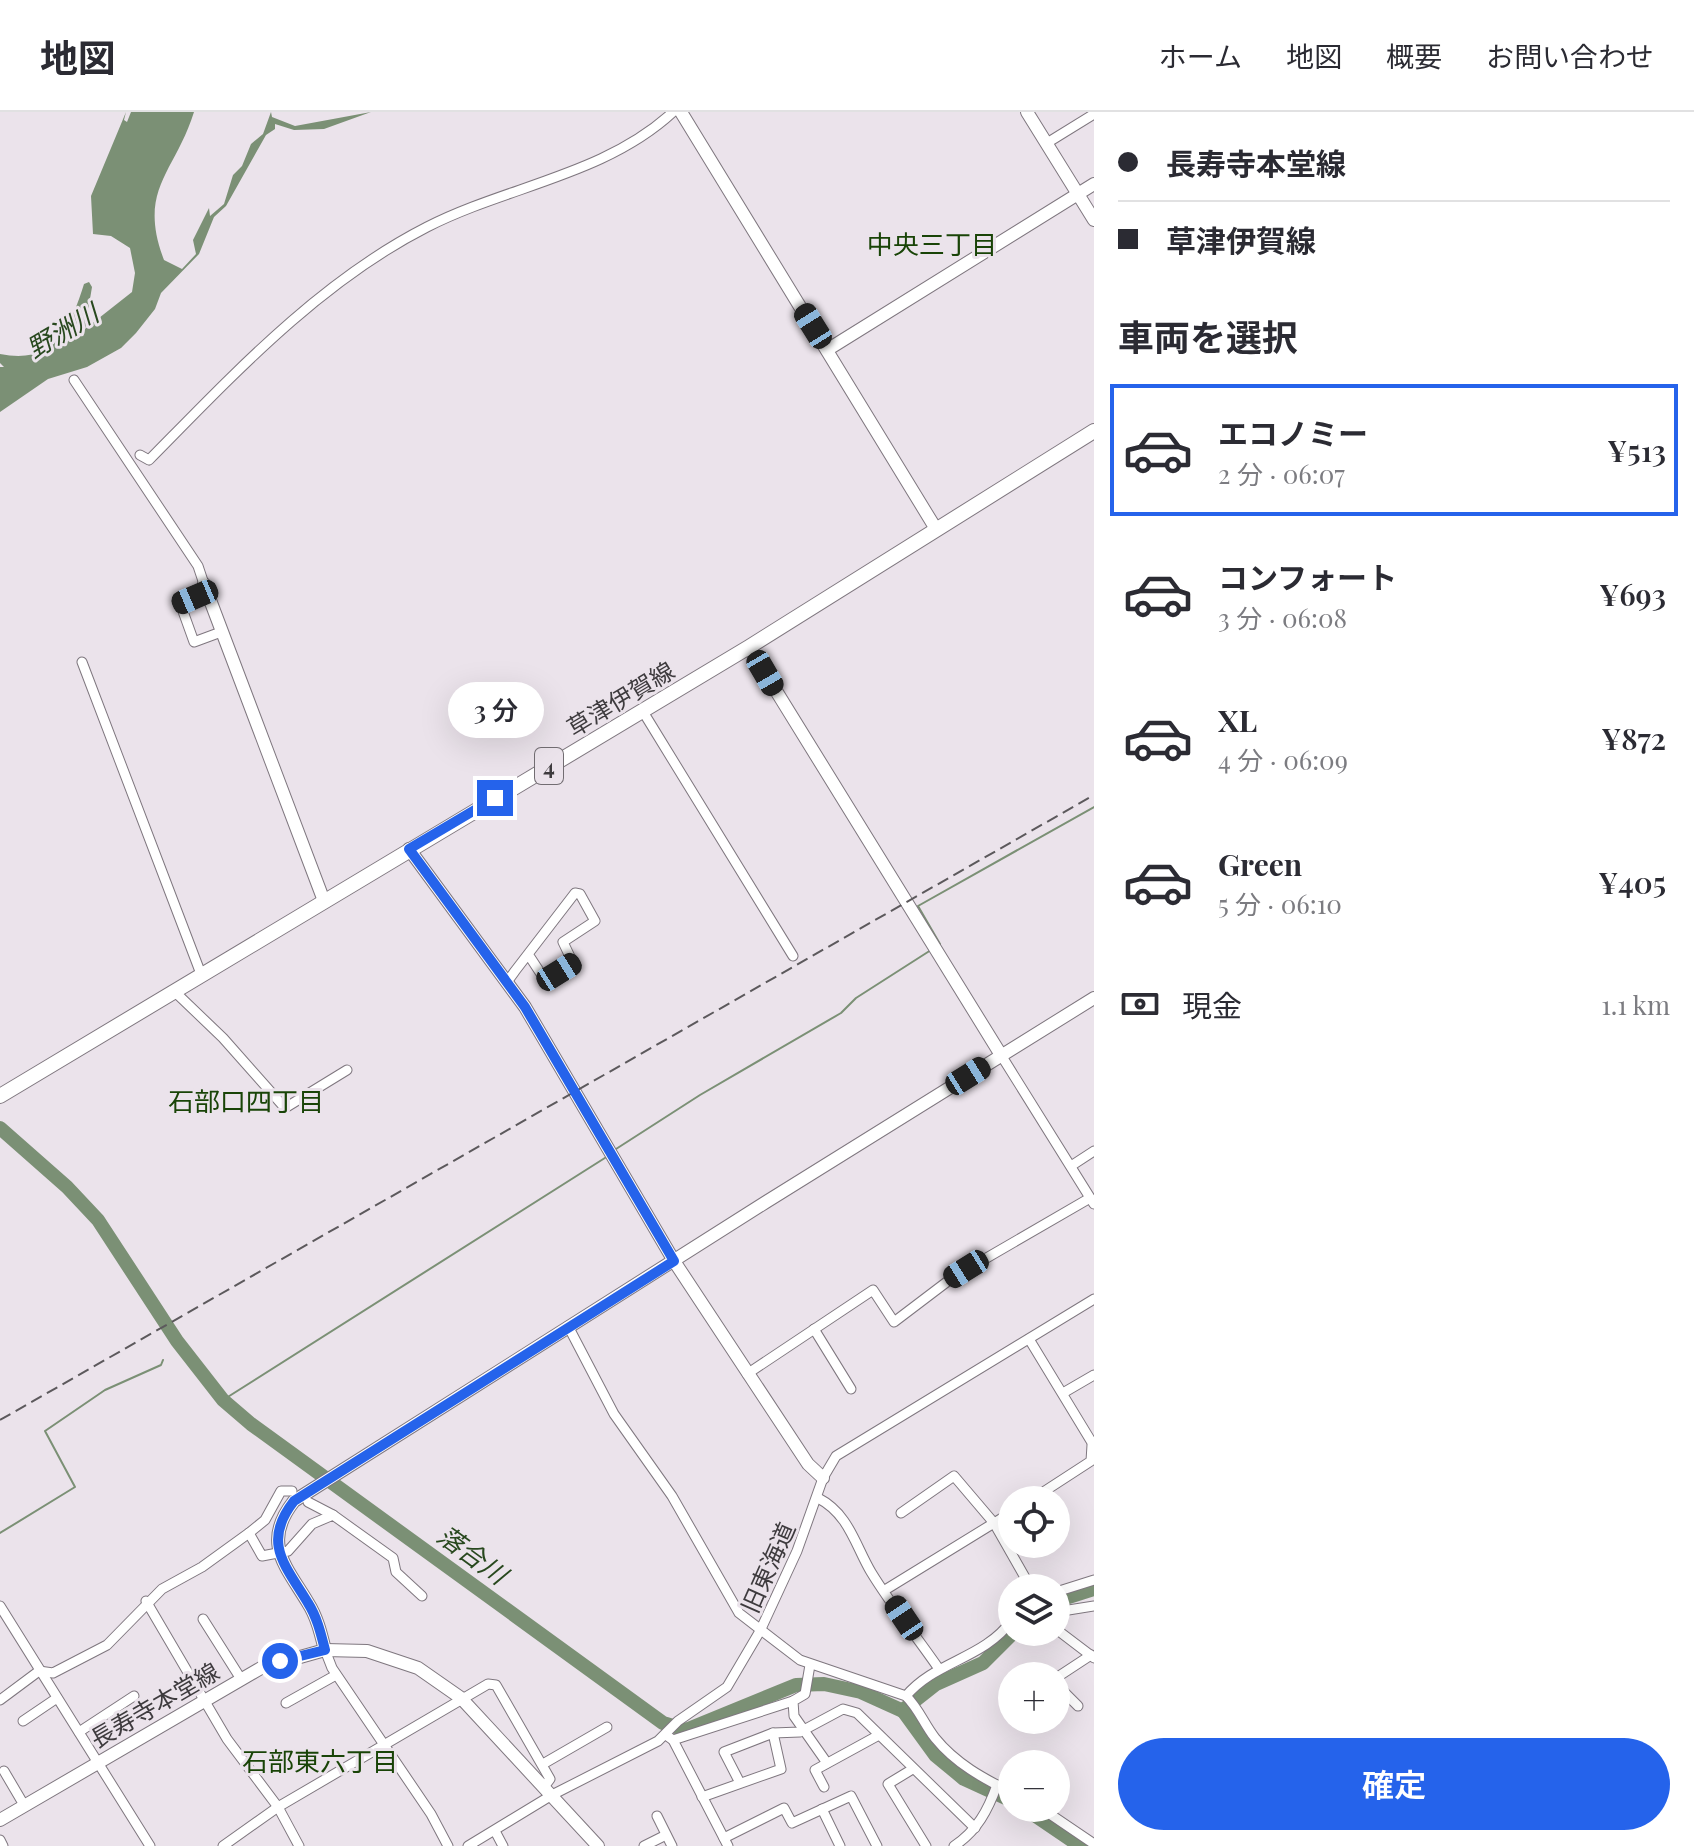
<!DOCTYPE html>
<html lang="ja">
<meta charset="utf-8">
<style>
:root{--surface:#fff;--page:#f7f7f7;--text:#2b2b33;--muted:#7c7c81;--line:#e1e1e2;--accent:#2563eb}
body{margin:0;font-family:"Playfair Display","Noto Sans JP",serif;background:var(--page);color:var(--text);height:100vh;display:flex;flex-direction:column;font-size:30px;white-space:nowrap}
*{box-sizing:border-box;margin:0}
p{font-size:26px;color:var(--muted)}
.icon{flex:none;width:44px;height:44px;fill:none;stroke:currentColor;stroke-width:2;stroke-linecap:round;stroke-linejoin:round}
.map{position:relative;flex:1;overflow:hidden}
.side{display:flex;flex-direction:column;background:var(--surface);width:600px}
.side>*{flex:none}
.banner{display:grid;align-content:center;height:176px;padding:0 24px;background:var(--surface)}
.buttons{position:absolute;left:998px;top:1374px;display:grid;gap:16px}
.buttons a{display:grid;place-items:center;width:72px;height:72px;border-radius:50%;background:var(--surface);box-shadow:0 8px 32px #0002;font-size:40px}
.end{position:absolute;width:36px;height:36px;margin:-18px;border:10px solid #2563eb;background:#fff;box-shadow:0 0 0 4px #fff}
.from{border-radius:50%}
.bubble{position:absolute;height:56px;border-radius:28px;background:var(--surface);box-shadow:0 8px 32px #0002;font-size:26px;font-weight:600;line-height:56px;text-align:center}
.car{position:absolute;width:24px;height:48px;margin:-24px -12px;border-radius:10px;box-shadow:0 0 6px 2px #0007;background:linear-gradient(#222 24%,#8ab4d8 0 40%,#222 0 76%,#8ab4d8 0 86%,#222 0)}
.banner b{display:flex;align-items:center;gap:28px;height:76px;font-size:30px}
.banner b+b{border-top:2px solid var(--line)}
.banner i{width:20px;height:20px;background:var(--text)}
ul{padding:0;list-style:none}
li{display:flex;align-items:center;gap:24px;height:132px;margin:0 16px 12px;padding:0 8px;border:4px solid transparent;border-radius:0px}
li div{flex:1}
li b{display:block;font-size:30px}
li em{font-style:normal;font-weight:600}
li.current{border-color:var(--accent)}
li>.icon{width:72px;height:72px;stroke-width:1.5}
h2{padding:0 24px;font-size:36px;line-height:96px}
.pay{display:flex;align-items:center;gap:20px;height:88px;padding:0 24px;font-size:30px}
.pay p{margin-inline-start:auto}
.button{display:flex;gap:16px;margin-top:auto;padding:16px 24px}
.button a{flex:1;height:92px;border-radius:48px;background:var(--accent);color:#fff;font-size:32px;font-weight:600;line-height:92px;text-align:center}
header{display:flex;align-items:center;gap:48px;box-sizing:border-box;height:112px;padding:0 40px;background:var(--surface);border-bottom:2px solid var(--line)}
header strong{font-size:38px}
nav{display:flex;gap:44px;margin-inline-start:auto;font-size:28px}
main{display:flex;flex:1;min-height:0}
.map>svg:first-child{display:block}
</style>
<header>
<strong>地図</strong>
<nav><a>ホーム</a><a>地図</a><a>概要</a><a>お問い合わせ</a></nav>
</header>
<main>
<div class="map">
<svg width="1094" height="1734" viewBox="0 0 1094 1734">
<rect width="100%" height="100%" fill="#ebe3eb"/>
<path fill="#7b9075" d="M126 0 124 8 127 10 131 0H194C175 61 137 77 164 148L182 157 196 142 193 128 209 96 210 104 224 92 233 63 242 54 251 32 263 22 271 0 272 5 295 14 371 0 324 17 294 18 275 12V17L266 23 226 94 214 105 199 142 161 181 155 197 136 221 121 236 87 255 48 267 0 300V255H4L0 251V242C55 253 70 216 84 172L89 170 92 175 85 217 132 180 135 161 130 136 111 124 93 122 91 84Z"/>
<g fill="none" stroke-linecap="round" stroke-linejoin="round">
<g stroke="#7b9075" stroke-width="2">
<path d="M940 832 918 794 1094 695"/>
<path d="M616 1037 700 983 841 901 856 886 931 838"/>
<path d="M223 1288 608 1044"/>
<path d="M0 1421 75 1375 45 1319 105 1278 161 1253 163 1248"/>
</g>
<g stroke="#7b9075" stroke-width="14">
<path d="M0 1016 67 1075 98 1108 177 1229 223 1288 251 1312 663 1611 686 1618 796 1573 824 1572 861 1580 903 1599"/>
<path d="M1056 1489 1094 1477"/>
<path d="M903 1598 936 1572 983 1551 1014 1520"/>
<path d="M903 1599 935 1643 964 1667 1012 1689"/>
<path d="M1024 1696 1080 1734"/>
</g>
<defs>
<g id="street">
<path d="M1047 31 1094 2"/>
<path d="M74 268 198 454 204 472"/>
<path d="M140 343 149 348C233 263 319 170 427 115 507 74 605 63 673 0"/>
<path d="M207 480 180 491 194 530 221 520"/>
<path d="M82 550 201 862"/>
<path d="M642 598 793 844"/>
<path d="M507 870 515 859 575 781 580 782 595 809 563 830 573 851 545 868 528 842"/>
<path d="M174 879 223 926 285 996 347 958"/>
<path d="M1001 943 1094 1092"/>
<path d="M1071 1054 1094 1039"/>
<path d="M568 1214 614 1302 672 1384 739 1501 800 1548 906 1584C919 1597 924 1612 935 1626 956 1652 983 1666 1012 1681"/>
<path d="M814 1217 851 1277"/>
<path d="M1029 1227 1094 1334"/>
<path d="M747 1262 873 1178 894 1210 952 1166 1090 1086"/>
<path d="M1063 1281 1094 1263"/>
<path d="M818 1386C849 1402 855 1433 871 1460 891 1493 917 1525 939 1557"/>
<path d="M1031 1388 1091 1349 1092 1333"/>
<path d="M308 1390 333 1403"/>
<path d="M1012 1400 994 1411 1031 1476"/>
<path d="M249 1421 265 1408 281 1379H292"/>
<path d="M885 1478 994 1411 954 1364 901 1401"/>
<path d="M1056 1480 1094 1468"/>
<path d="M146 1489 227 1627 278 1695 299 1734"/>
<path d="M0 1494 150 1734"/>
<path d="M1056 1500 1094 1494"/>
<path d="M203 1507 241 1567"/>
<path d="M1056 1517 1094 1546"/>
<path d="M325 1538 332 1556 431 1702 448 1734"/>
<path d="M810 1553 805 1582 793 1589 794 1604 827 1651"/>
<path d="M1056 1566 1091 1543"/>
<path d="M1056 1572 1078 1594"/>
<path d="M906 1584C935 1549 984 1547 1012 1508"/>
<path d="M0 1588 39 1559 53 1561 107 1533 162 1477 202 1455 249 1421 262 1444 288 1439 312 1412 333 1403 393 1446 396 1460 422 1484"/>
<path d="M286 1591 336 1563"/>
<path d="M23 1609 57 1586"/>
<path d="M79 1620 134 1584"/>
<path d="M666 1623 673 1628 728 1734"/>
<path d="M673 1628 793 1589"/>
<path d="M543 1652 607 1615"/>
<path d="M911 1658 888 1672 926 1734"/>
<path d="M4 1659 24 1693"/>
<path d="M739 1669 724 1640 773 1621 800 1620 843 1597 857 1601 975 1716"/>
<path d="M824 1675 815 1658 879 1623"/>
<path d="M702 1685 781 1657 773 1621"/>
<path d="M1041 1696 1094 1732"/>
<path d="M822 1697 840 1734"/>
<path d="M657 1704 672 1734"/>
<path d="M495 1719 503 1734"/>
<path d="M724 1726 784 1696 792 1711 851 1684 877 1734"/>
<path d="M0 1728 3 1734"/>
<path d="M223 1734 278 1695 488 1572 496 1573 550 1667 544 1675"/>
<path d="M468 1734 552 1683 658 1629 678 1609 727 1575 760 1519 797 1439 823 1366 836 1344 1094 1187"/>
<path d="M644 1734 666 1723"/>
<path d="M954 1734C977 1719 988 1698 997 1673"/>
</g>
<g id="secondary">
<path d="M681 0 936 417"/>
<path d="M1027 0 1094 108"/>
<path d="M827 238 1094 72"/>
<path d="M204 472 324 789"/>
<path d="M749 535 1001 943"/>
<path d="M409 737 525 895 674 1149 808 1352 823 1366"/>
<path d="M325 1538C321 1522 317 1505 308 1491 286 1454 261 1431 294 1389L766 1090 1094 886"/>
<path d="M0 1708 261 1556 325 1538 367 1539 418 1556 461 1586 598 1734"/>
</g>
<path id="primary" d="M0 984 749 535 1094 319"/>
</defs>
<use href="#street" stroke="#7f777f" stroke-width="11"/>
<use href="#secondary" stroke="#7f777f" stroke-width="14"/>
<use href="#primary" stroke="#7f777f" stroke-width="16"/>
<use href="#street" stroke="#fff" stroke-width="9"/>
<use href="#secondary" stroke="#fff" stroke-width="12"/>
<use href="#primary" stroke="#fff" stroke-width="14"/>
<path stroke="#5c595c" stroke-width="2" stroke-dasharray="12 6" stroke-linecap="butt" d="M0 1308 1094 683"/>
</g>
<g fill="none" stroke-linecap="round" stroke-linejoin="round">
<path stroke="#2563eb" stroke-width="10" d="M280 1549 325 1538C321 1522 317 1505 308 1491 286 1454 261 1431 294 1389L674 1149 525 895 409 737 495 686"/>
</g>
<g text-anchor="middle" dominant-baseline="central" stroke-width="6" stroke-linejoin="round" paint-order="stroke">
<rect fill="#ebe3eb" stroke="#726d72" stroke-width="2" x="535" y="636" width="28" height="36" rx="6"/>
<g font-size="22" font-weight="bold" fill="#3e3b3e">
<text x="549" y="654">4</text>
</g>
<g font-size="24" fill="#3e3b3e" stroke="#ebe3eb">
<text transform="translate(620 586) rotate(-31)">草津伊賀線</text>
<text transform="translate(767 1455) rotate(-66)">旧東海道</text>
<text transform="translate(154 1592) rotate(-30)">長寿寺本堂線</text>
</g>
<g font-size="26" fill="#194407" stroke="#ebe3eb">
<text x="932" y="131">中央三丁目</text>
<text x="246" y="988">石部口四丁目</text>
<text x="320" y="1648">石部東六丁目</text>
</g>
<g font-size="26" font-style="italic" fill="#28481e" stroke="#ebe3eb">
<text transform="translate(62 218) rotate(-31)">野洲川</text>
<text transform="translate(473 1442) rotate(36)">落合川</text>
</g>
</g>
</svg>
<div class="buttons">
<a><svg class="icon" aria-label="locate" viewBox="0 0 24 24"><circle cx="12" cy="12" r="6"/><path d="M12 2v4M12 18v4M2 12h4M18 12h4"/></svg></a>
<a><svg class="icon" aria-label="layers" viewBox="0 0 24 24"><path d="M12 4l9 5-9 5-9-5zM3 14l9 5 9-5"/></svg></a>
<a>+</a>
<a>−</a>
</div>
<i class="end from" style="left:280px;top:1549px"></i>
<i class="end" style="left:495px;top:686px"></i>
<div class="bubble" style="left:448px;top:570px;width:96px">3 分</div>
<i class="car" style="left:813px;top:214px;rotate:328deg"></i>
<i class="car" style="left:195px;top:485px;rotate:247deg"></i>
<i class="car" style="left:765px;top:561px;rotate:150deg"></i>
<i class="car" style="left:559px;top:860px;rotate:58deg"></i>
<i class="car" style="left:968px;top:964px;rotate:58deg"></i>
<i class="car" style="left:966px;top:1157px;rotate:238deg"></i>
<i class="car" style="left:904px;top:1506px;rotate:326deg"></i>
</div>
<section class="side">
<div class="banner">
<b><i class="from"></i>長寿寺本堂線</b>
<b><i></i>草津伊賀線</b>
</div>
<h2>車両を選択</h2>
<ul>
<li class="current"><svg class="icon" aria-label="car" viewBox="0 0 24 24"><path d="M5 17H2v-5l4-1 3-4h7l3 4 3 1v5h-3M9 17h6M6 11h13"/><circle cx="7" cy="17" r="2"/><circle cx="17" cy="17" r="2"/></svg><div><b>エコノミー</b><p>2 分 · 06:07</p></div><em>¥513</em></li>
<li><svg class="icon" aria-label="car" viewBox="0 0 24 24"><path d="M5 17H2v-5l4-1 3-4h7l3 4 3 1v5h-3M9 17h6M6 11h13"/><circle cx="7" cy="17" r="2"/><circle cx="17" cy="17" r="2"/></svg><div><b>コンフォート</b><p>3 分 · 06:08</p></div><em>¥693</em></li>
<li><svg class="icon" aria-label="car" viewBox="0 0 24 24"><path d="M5 17H2v-5l4-1 3-4h7l3 4 3 1v5h-3M9 17h6M6 11h13"/><circle cx="7" cy="17" r="2"/><circle cx="17" cy="17" r="2"/></svg><div><b>XL</b><p>4 分 · 06:09</p></div><em>¥872</em></li>
<li><svg class="icon" aria-label="car" viewBox="0 0 24 24"><path d="M5 17H2v-5l4-1 3-4h7l3 4 3 1v5h-3M9 17h6M6 11h13"/><circle cx="7" cy="17" r="2"/><circle cx="17" cy="17" r="2"/></svg><div><b>Green</b><p>5 分 · 06:10</p></div><em>¥405</em></li>
</ul>
<div class="pay"><svg class="icon" aria-label="cash" viewBox="0 0 24 24"><path d="M3 7h18v10H3z"/><circle cx="12" cy="12" r="2"/></svg>現金<p>1.1 km</p></div>
<div class="button"><a>確定</a></div>
</section>
</main>
